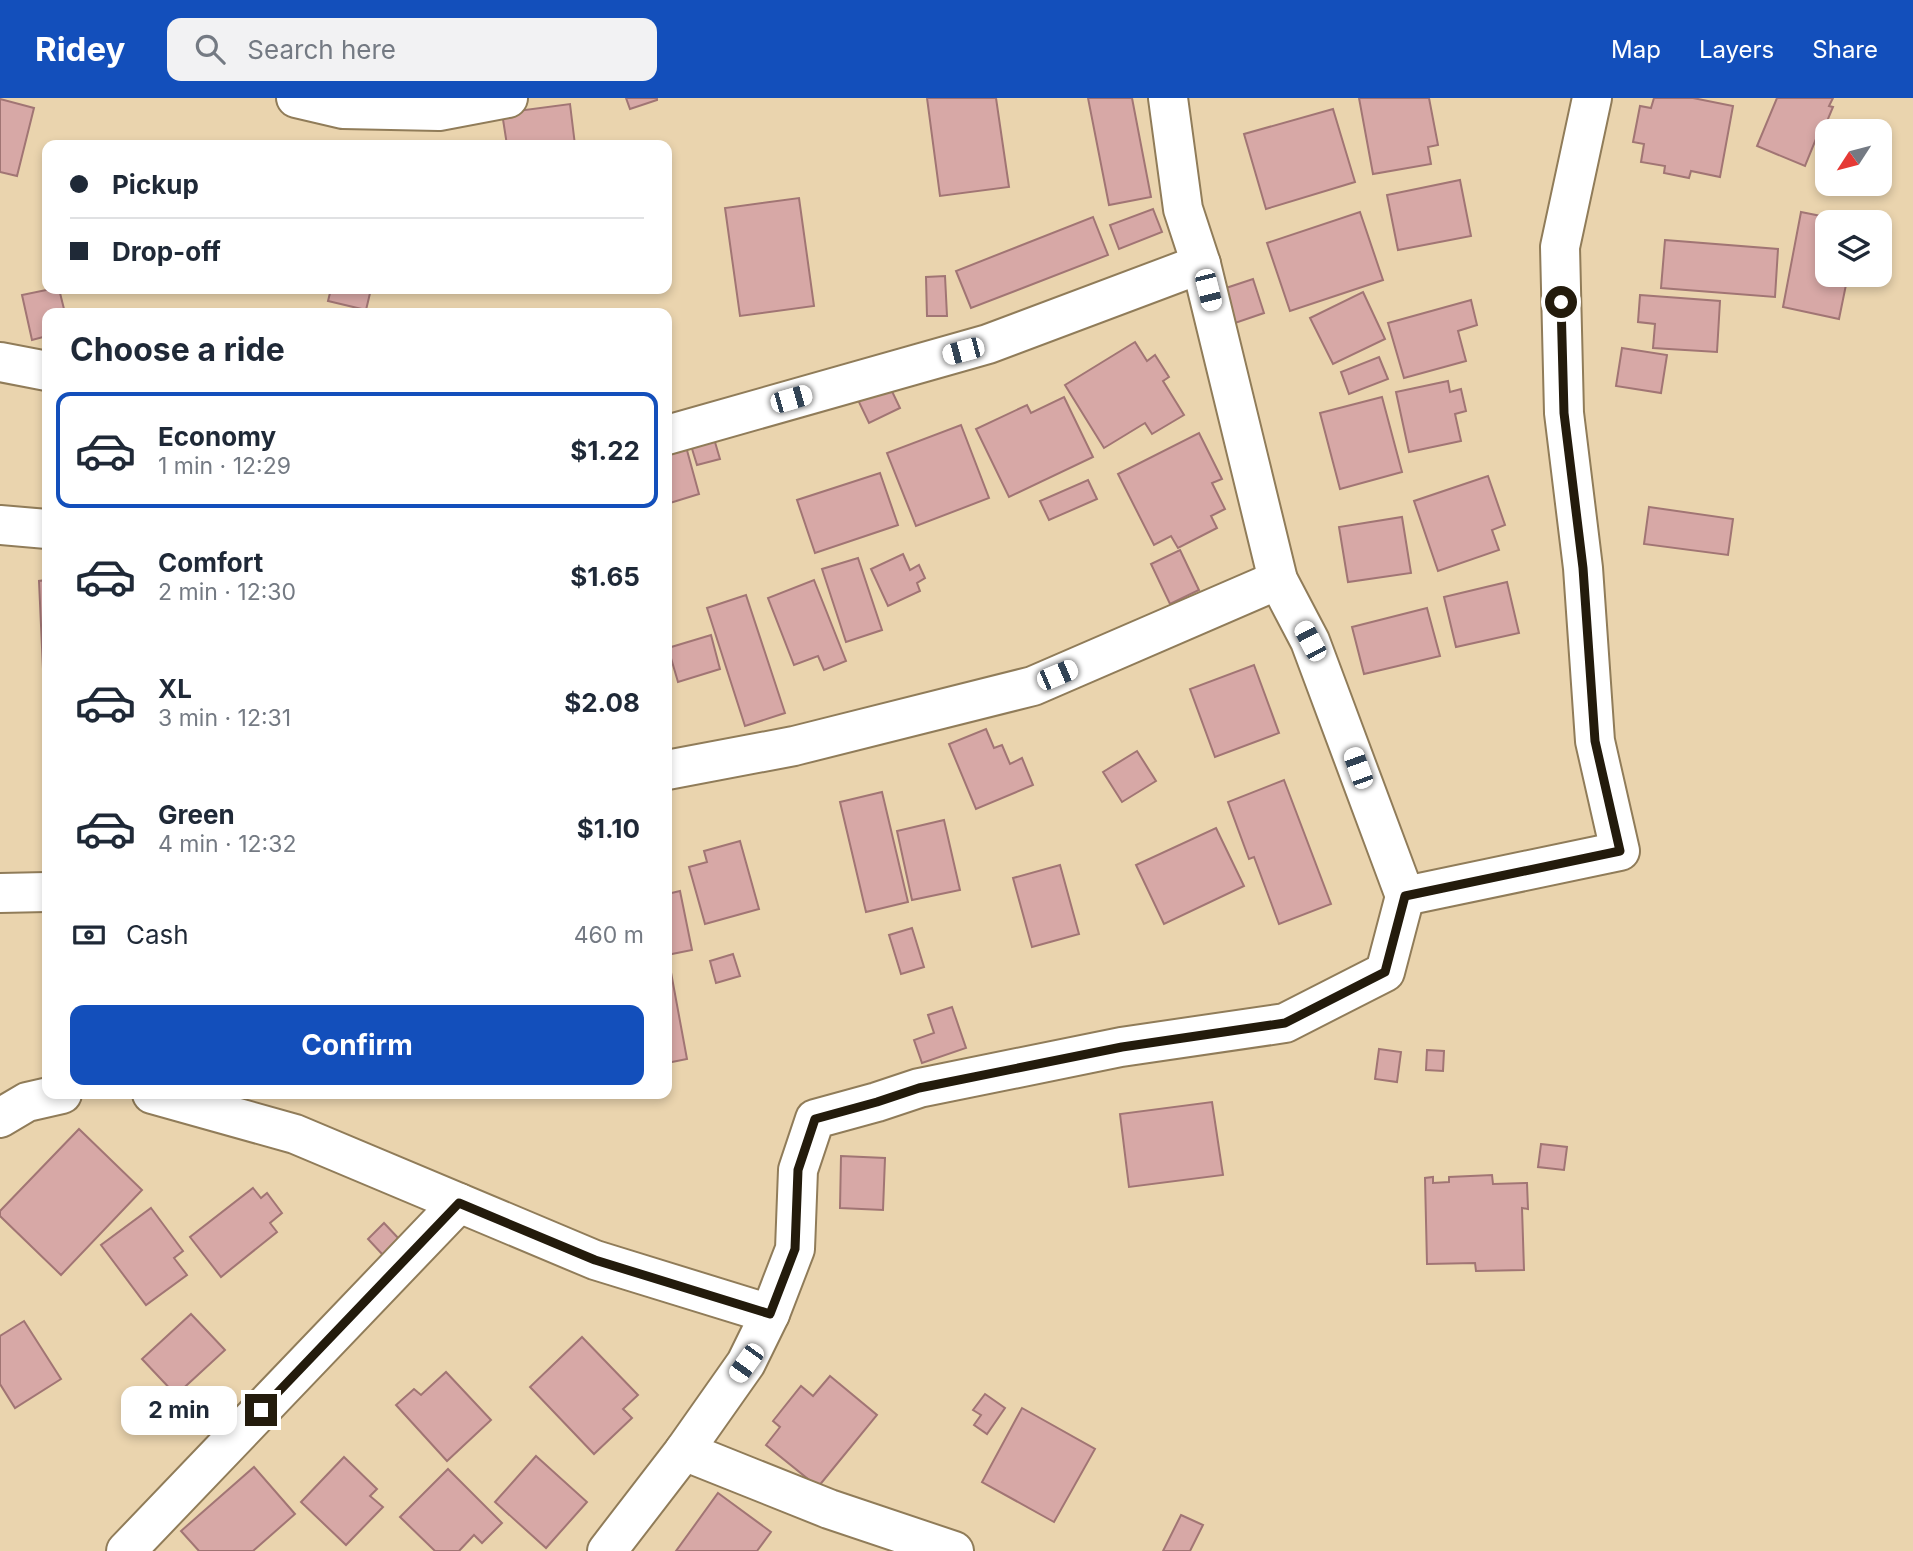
<!DOCTYPE html>
<meta charset="utf-8">
<style>
:root{--surface:#fff;--page:#f2f2f3;--text:#1f2937;--muted:#747a83;--line:#e0e1e3;--accent:#134fbb}
body{margin:0;font-family:Inter,sans-serif;background:var(--page);color:var(--text);height:100vh;display:flex;flex-direction:column;font-size:26px;white-space:nowrap}
*{box-sizing:border-box;margin:0}
p{font-size:23px;color:var(--muted)}
.icon{flex:none;width:38px;height:38px;fill:none;stroke:currentColor;stroke-width:2;stroke-linecap:round;stroke-linejoin:round}
.map{position:relative;flex:1;overflow:hidden}
.sheet{position:absolute;left:42px;top:210px;width:630px;height:791px;display:flex;flex-direction:column;background:var(--surface);border-radius:14px;box-shadow:0 4px 10px #0003}
.sheet>*{flex:none}
.banner{position:absolute;left:42px;top:42px;width:630px;height:154px;border-radius:14px;box-shadow:0 4px 10px #0003;display:grid;align-content:center;height:154px;padding:0 28px;background:var(--surface)}
.needle{width:46px;rotate:234deg}
.tools{position:absolute;left:1815px;top:21px;display:grid;gap:14px}
.tools a{display:grid;place-items:center;width:77px;height:77px;border-radius:14px;background:var(--surface);box-shadow:0 4px 10px #0003;font-size:35px}
.end{position:absolute;width:32px;height:32px;margin:-16px;border:9px solid #231b0c;background:#fff;box-shadow:0 0 0 4px #fff}
.from{border-radius:50%}
.bubble{position:absolute;height:49px;border-radius:14px;background:var(--surface);box-shadow:0 4px 10px #0003;font-size:23px;font-weight:700;line-height:49px;text-align:center}
.car{position:absolute;width:21px;height:42px;margin:-21px -10px;border-radius:9px;box-shadow:0 0 5px 2px #0007;background:linear-gradient(#fff 24%,#345 0 40%,#fff 0 76%,#345 0 86%,#fff 0)}
.banner b{display:flex;align-items:center;gap:24px;height:66px;font-size:26px}
.banner b+b{border-top:2px solid var(--line)}
.banner i{width:18px;height:18px;background:var(--text)}
ul{padding:0;list-style:none}
li{display:flex;align-items:center;gap:21px;height:116px;margin:0 14px 10px;padding:0 14px;border:4px solid transparent;border-radius:14px}
li div{flex:1}
li b{display:block;font-size:26px}
li em{font-style:normal;font-weight:700}
li.active{border-color:var(--accent)}
li>.icon{width:63px;height:63px;stroke-width:1.5}
h2{padding:0 28px;font-size:32px;line-height:84px}
.pay{display:flex;align-items:center;gap:18px;height:77px;padding:0 28px;font-size:26px}
.pay p{margin-inline-start:auto}
.cta{display:flex;gap:14px;margin-top:auto;padding:14px 28px}
.cta a{flex:1;height:80px;border-radius:14px;background:var(--accent);color:#fff;font-size:28px;font-weight:700;line-height:80px;text-align:center}
header{display:flex;align-items:center;gap:42px;box-sizing:border-box;height:98px;padding:0 35px;background:var(--accent);color:#fff}
header strong{font-size:33px}
nav{display:flex;gap:38px;margin-inline-start:auto;font-size:24px}
.search{width:490px;height:63px;background:var(--page);display:flex;align-items:center;gap:18px;box-sizing:border-box;padding:0 24px;border-radius:14px;color:var(--muted);font-size:26px}
.map>svg:first-child{display:block}
</style>
<header>
<strong>Ridey</strong>
<div class="search"><svg class="icon" aria-label="search" viewBox="0 0 24 24"><circle cx="10" cy="10" r="6"/><path d="M15 15l6 6"/></svg>Search here</div>
<nav><a>Map</a><a>Layers</a><a>Share</a></nav>
</header>
<div class="map">
<svg width="1913" height="1453" viewBox="0 0 1913 1453">
<rect width="100%" height="100%" fill="#ead4ae"/>
<g fill="#d7a8a6" stroke="#a17574" stroke-width="2">
<path d="M626 0H657V2L630 11Z"/>
<path d="M927 0H996L1009 89 940 98Z"/>
<path d="M1088 0H1132L1151 99 1109 107Z"/>
<path d="M1359 0H1429L1438 47 1428 49 1431 66 1373 76Z"/>
<path d="M1654 0H1693L1733 8 1720 79 1691 73 1689 80 1664 75 1665 68 1641 64 1644 46 1633 44 1640 8 1651 10Z"/>
<path d="M1777 0H1833L1829 8 1833 9 1823 33 1820 31 1805 68 1757 48Z"/>
<path d="M0 1 34 10 17 78 0 74Z"/>
<path d="M570 6 575 47H507L502 15Z"/>
<path d="M1333 11 1355 84 1266 111 1244 36Z"/>
<path d="M1460 82 1471 138 1398 152 1387 97Z"/>
<path d="M799 100 814 208 740 218 725 110Z"/>
<path d="M1153 111 1162 134 1119 151 1110 127Z"/>
<path d="M1360 114 1383 182 1290 213 1267 145Z"/>
<path d="M1801 114 1851 124H1827V177H1848L1839 221 1783 209Z"/>
<path d="M1093 119 1108 157 971 210 956 173Z"/>
<path d="M1665 142 1778 151 1775 199 1661 190Z"/>
<path d="M945 178 947 218H927L926 179Z"/>
<path d="M1253 181 1264 215 1235 225 1223 191Z"/>
<path d="M51 191H59L65 215H47V238L32 242 22 197Z"/>
<path d="M331 191H371L366 212 328 203Z"/>
<path d="M1363 194 1385 241 1333 266 1310 220Z"/>
<path d="M1640 197 1720 203 1717 254 1653 250 1655 226 1638 224Z"/>
<path d="M1471 202 1477 227 1458 233 1466 263 1404 280 1388 225Z"/>
<path d="M1135 244 1147 263 1155 257 1169 279 1163 283 1184 317 1152 336 1145 325 1104 350 1065 287Z"/>
<path d="M1622 250 1667 257 1661 295 1616 288Z"/>
<path d="M1379 259 1388 281 1349 296 1341 274Z"/>
<path d="M1448 283 1450 294 1461 291 1466 313 1455 316 1461 343 1409 354 1396 294Z"/>
<path d="M889 287 900 310 869 325 858 302Z"/>
<path d="M1064 299 1093 359 1009 399 976 331 1027 307 1031 315Z"/>
<path d="M1382 299 1402 374 1340 391 1320 315Z"/>
<path d="M961 327 989 400 916 428 887 355Z"/>
<path d="M712 334 720 361 697 367 689 341Z"/>
<path d="M1199 335 1222 381 1212 385 1225 411 1211 418 1217 430 1178 450 1171 438 1154 447 1118 376Z"/>
<path d="M685 345 699 396 670 405 667 393V350Z"/>
<path d="M880 375 898 427 815 455 797 402Z"/>
<path d="M1488 378 1505 427 1492 432 1499 452 1438 473 1414 403Z"/>
<path d="M1088 382 1097 401 1049 422 1040 403Z"/>
<path d="M1649 409 1733 421 1728 457 1644 446Z"/>
<path d="M1402 419 1411 475 1348 484 1339 429Z"/>
<path d="M1180 452 1199 492 1170 506 1151 466Z"/>
<path d="M903 456 910 472 919 467 925 480 917 485 920 493 888 508 871 471Z"/>
<path d="M858 460 882 532 846 544 822 471Z"/>
<path d="M47 482V571H43L39 483Z"/>
<path d="M814 482 846 563 824 572 818 558 794 567 768 500Z"/>
<path d="M1507 484 1519 535 1456 549 1444 499Z"/>
<path d="M746 497 785 615 745 628 707 510Z"/>
<path d="M1427 510 1440 558 1364 576 1352 529Z"/>
<path d="M711 537 720 571 678 584 668 550Z"/>
<path d="M1254 567 1279 635 1215 659 1190 591Z"/>
<path d="M986 631 994 650 1002 647 1010 666 1022 660 1033 687 976 711 949 646Z"/>
<path d="M1137 653 1156 683 1122 704 1103 674Z"/>
<path d="M1284 682 1331 806 1279 826 1254 759 1249 761 1228 704Z"/>
<path d="M882 694 908 804 866 814 840 704Z"/>
<path d="M944 722 960 792 912 802 897 733Z"/>
<path d="M1216 730 1244 788 1164 826 1136 767Z"/>
<path d="M740 743 759 811 705 826 689 769 707 764 704 753Z"/>
<path d="M1060 767 1079 836 1032 849 1013 780Z"/>
<path d="M680 793 692 852 667 857V796Z"/>
<path d="M912 830 924 869 901 876 889 837Z"/>
<path d="M733 856 740 878 716 885 710 863Z"/>
<path d="M670 869 687 961 667 965V870Z"/>
<path d="M952 909 966 950 922 965 914 942 934 935 928 917Z"/>
<path d="M1379 951 1401 954 1397 984 1375 981Z"/>
<path d="M1427 952 1444 953 1443 973 1426 972Z"/>
<path d="M1212 1004 1223 1077 1129 1089 1120 1016Z"/>
<path d="M79 1031 142 1092 61 1177 0 1118V1113Z"/>
<path d="M1541 1046 1567 1049 1564 1072 1538 1069Z"/>
<path d="M841 1058 885 1060 883 1112 840 1110Z"/>
<path d="M1492 1077 1493 1086 1527 1085 1528 1111 1522 1110 1524 1172 1476 1173 1475 1165 1427 1166 1425 1080 1433 1079V1085L1449 1084V1079Z"/>
<path d="M253 1090 261 1100 267 1095 282 1115 270 1125 277 1134 221 1179 190 1139Z"/>
<path d="M151 1110 183 1153 174 1160 187 1177 146 1207 101 1147Z"/>
<path d="M384 1125 400 1142 383 1157 368 1141Z"/>
<path d="M191 1216 225 1252 176 1297 142 1261Z"/>
<path d="M24 1223 61 1281 15 1310 0 1286V1238Z"/>
<path d="M582 1239 638 1297 623 1311 632 1320 594 1356 530 1289Z"/>
<path d="M446 1274 491 1322 447 1363 396 1307 414 1291 421 1297Z"/>
<path d="M830 1278 877 1317 818 1389 766 1347 780 1329 773 1323 801 1288 813 1298Z"/>
<path d="M985 1296 1005 1310 987 1336 974 1327 981 1317 973 1312Z"/>
<path d="M1022 1310 1095 1351 1054 1424 982 1384Z"/>
<path d="M536 1358 587 1404 546 1450 495 1404Z"/>
<path d="M344 1359 377 1391 370 1398 383 1409 346 1447 301 1404Z"/>
<path d="M254 1369 295 1416 253 1453H199L181 1433Z"/>
<path d="M448 1371 502 1425 482 1445 474 1437 459 1453H435L400 1419Z"/>
<path d="M718 1395 771 1434 757 1453H676Z"/>
<path d="M1181 1417 1203 1427 1190 1453H1163Z"/>
</g>
<g fill="none" stroke-linecap="round" stroke-linejoin="round">
<defs>
<g id="minor">
<path d="M296 0 343 11 439 13 508 0"/>
<path d="M0 264 47 273"/>
<path d="M667 337 988 246 1201 166"/>
<path d="M0 427 47 431"/>
<path d="M667 672 794 648 1033 588 1278 482"/>
<path d="M0 795 47 794"/>
<path d="M1405 798 1620 753 1595 643 1583 470 1564 315 1560 149 1592 0"/>
<path d="M152 996 295 1036 595 1162 770 1216"/>
<path d="M0 1020 27 1004 62 996"/>
<path d="M684 1353 829 1411 954 1453"/>
<path d="M126 1453 459 1105"/>
<path d="M607 1453 684 1353 746 1265 770 1216 795 1151 798 1072 815 1021 877 1004 919 990 1121 949 1285 925 1385 874 1405 798 1310 543 1278 482 1201 166 1183 111 1168 0"/>
</g>
</defs>
<use href="#minor" stroke="#907c59" stroke-width="42"/>
<use href="#minor" stroke="#fff" stroke-width="38"/>
</g>
<g fill="none" stroke-linecap="round" stroke-linejoin="round">
<path stroke="#231b0c" stroke-width="9" d="M261 1312 459 1105 595 1162 770 1216 795 1151 798 1072 815 1021 877 1004 919 990 1122 949 1285 925 1385 874 1405 798 1620 753 1595 643 1583 470 1564 315 1561 204"/>
</g>
</svg>
<div class="tools">
<a><svg class="needle" viewBox="-14 -14 28 28"><path d="M0-13l5 13h-10z" fill="#e53935"/><path d="M0 13l5-13h-10z" fill="#747a83"/></svg></a>
<a><svg class="icon" aria-label="layers" viewBox="0 0 24 24"><path d="M12 4l9 5-9 5-9-5zM3 14l9 5 9-5"/></svg></a>
</div>
<i class="end from" style="left:1561px;top:204px"></i>
<i class="end" style="left:261px;top:1312px"></i>
<div class="bubble" style="left:121px;top:1288px;width:116px">2 min</div>
<i class="car" style="left:1208px;top:192px;rotate:166deg"></i>
<i class="car" style="left:963px;top:253px;rotate:255deg"></i>
<i class="car" style="left:791px;top:301px;rotate:74deg"></i>
<i class="car" style="left:1310px;top:543px;rotate:332deg"></i>
<i class="car" style="left:1057px;top:577px;rotate:67deg"></i>
<i class="car" style="left:1358px;top:670px;rotate:340deg"></i>
<i class="car" style="left:746px;top:1265px;rotate:216deg"></i>
<div class="banner">
<b><i class="from"></i>Pickup</b>
<b><i></i>Drop-off</b>
</div>
<section class="sheet">
<h2>Choose a ride</h2>
<ul>
<li class="active"><svg class="icon" aria-label="car" viewBox="0 0 24 24"><path d="M5 17H2v-5l4-1 3-4h7l3 4 3 1v5h-3M9 17h6M6 11h13"/><circle cx="7" cy="17" r="2"/><circle cx="17" cy="17" r="2"/></svg><div><b>Economy</b><p>1 min · 12:29</p></div><em>$1.22</em></li>
<li><svg class="icon" aria-label="car" viewBox="0 0 24 24"><path d="M5 17H2v-5l4-1 3-4h7l3 4 3 1v5h-3M9 17h6M6 11h13"/><circle cx="7" cy="17" r="2"/><circle cx="17" cy="17" r="2"/></svg><div><b>Comfort</b><p>2 min · 12:30</p></div><em>$1.65</em></li>
<li><svg class="icon" aria-label="car" viewBox="0 0 24 24"><path d="M5 17H2v-5l4-1 3-4h7l3 4 3 1v5h-3M9 17h6M6 11h13"/><circle cx="7" cy="17" r="2"/><circle cx="17" cy="17" r="2"/></svg><div><b>XL</b><p>3 min · 12:31</p></div><em>$2.08</em></li>
<li><svg class="icon" aria-label="car" viewBox="0 0 24 24"><path d="M5 17H2v-5l4-1 3-4h7l3 4 3 1v5h-3M9 17h6M6 11h13"/><circle cx="7" cy="17" r="2"/><circle cx="17" cy="17" r="2"/></svg><div><b>Green</b><p>4 min · 12:32</p></div><em>$1.10</em></li>
</ul>
<div class="pay"><svg class="icon" aria-label="cash" viewBox="0 0 24 24"><path d="M3 7h18v10H3z"/><circle cx="12" cy="12" r="2"/></svg>Cash<p>460 m</p></div>
<div class="cta"><a>Confirm</a></div>
</section>
</div>
